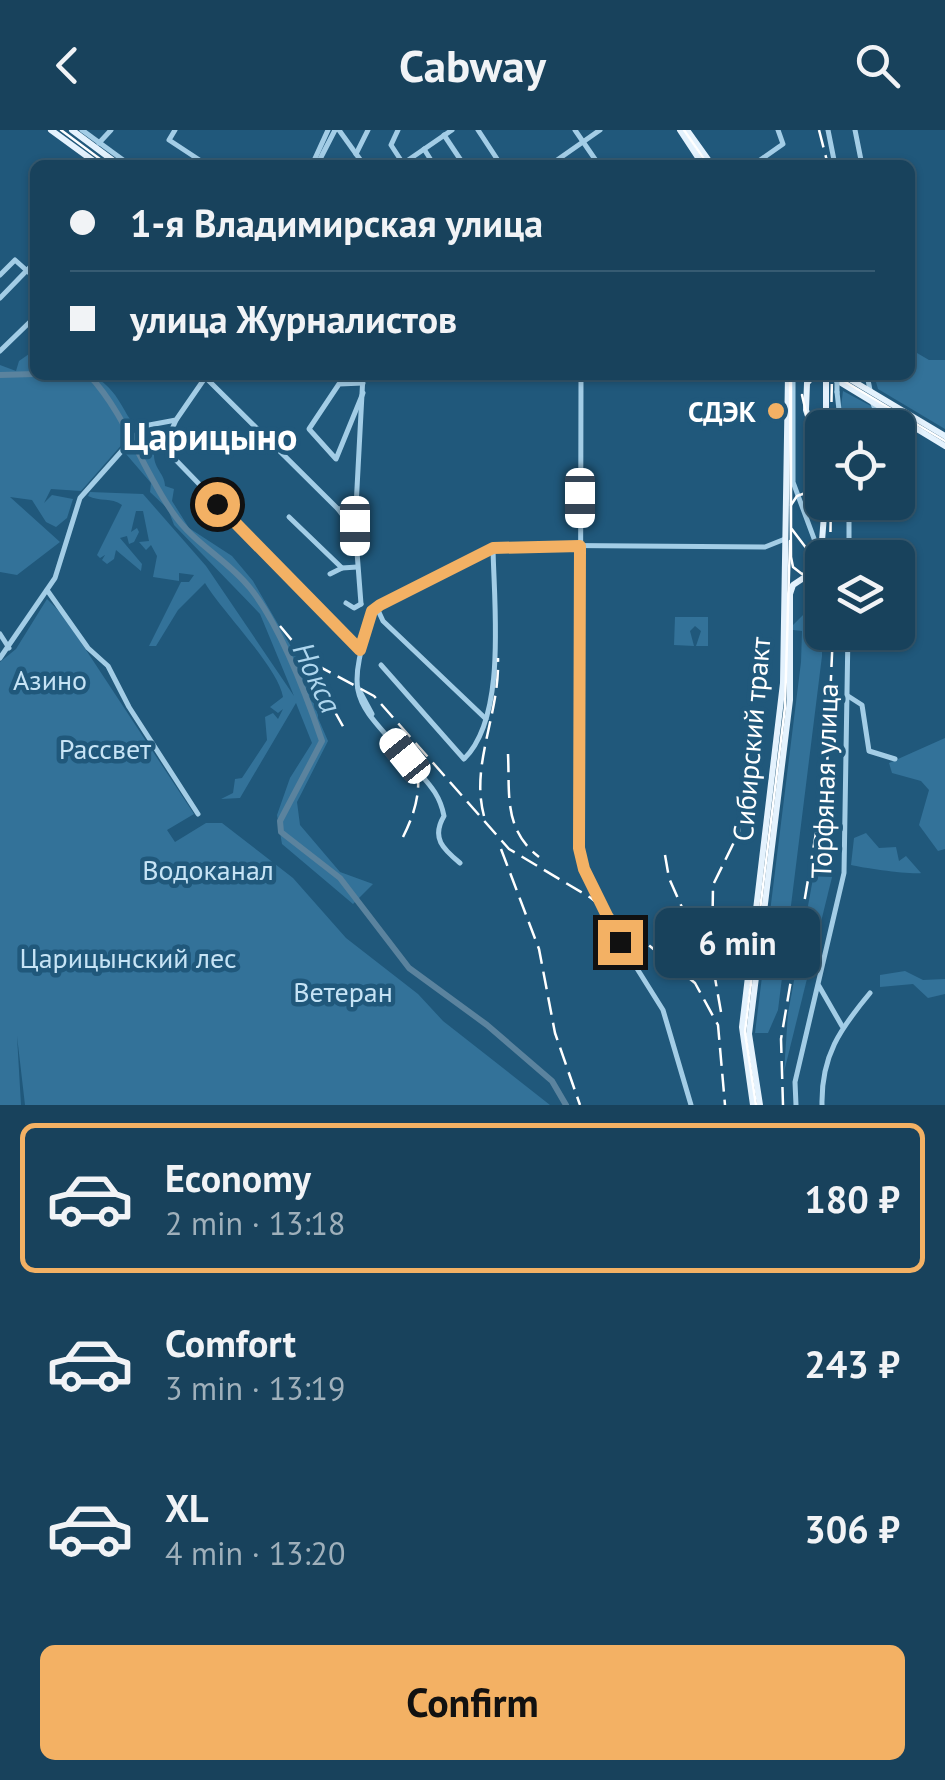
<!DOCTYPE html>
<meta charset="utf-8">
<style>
:root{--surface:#18425c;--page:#214962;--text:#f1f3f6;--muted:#9fb0bb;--line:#365b72;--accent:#f3b164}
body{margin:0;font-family:"PT Sans",sans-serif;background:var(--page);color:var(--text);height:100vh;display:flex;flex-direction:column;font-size:38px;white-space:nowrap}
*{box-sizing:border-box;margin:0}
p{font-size:32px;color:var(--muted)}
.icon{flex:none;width:55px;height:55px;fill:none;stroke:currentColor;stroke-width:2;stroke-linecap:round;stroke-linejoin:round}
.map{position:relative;height:975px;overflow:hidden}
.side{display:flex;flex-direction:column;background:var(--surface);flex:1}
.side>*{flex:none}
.top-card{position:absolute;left:30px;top:30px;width:885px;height:220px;border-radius:15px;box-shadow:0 2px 8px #0004,0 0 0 2px var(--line);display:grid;align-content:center;height:220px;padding:0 40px;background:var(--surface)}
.fabs{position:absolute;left:805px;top:280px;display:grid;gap:20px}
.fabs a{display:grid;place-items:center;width:110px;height:110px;border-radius:15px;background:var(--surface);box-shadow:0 2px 8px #0004,0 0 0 2px var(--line);font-size:50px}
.end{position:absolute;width:45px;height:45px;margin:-22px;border:12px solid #f3b164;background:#111;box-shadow:0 0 0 5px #111}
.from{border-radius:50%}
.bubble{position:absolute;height:70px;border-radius:15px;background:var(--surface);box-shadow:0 2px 8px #0004,0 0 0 2px var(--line);font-size:32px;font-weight:700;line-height:70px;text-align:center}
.car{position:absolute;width:30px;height:60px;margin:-30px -15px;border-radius:12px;box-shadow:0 0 8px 2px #0007;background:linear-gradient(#fff 24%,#345 0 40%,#fff 0 76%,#345 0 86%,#fff 0)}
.top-card b{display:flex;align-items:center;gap:35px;height:95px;font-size:38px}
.top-card b+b{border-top:2px solid var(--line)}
.top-card i{width:25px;height:25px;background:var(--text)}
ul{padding:18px 0 0;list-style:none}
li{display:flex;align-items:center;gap:30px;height:150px;margin:0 20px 15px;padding:0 20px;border:5px solid transparent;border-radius:15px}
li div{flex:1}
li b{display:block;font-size:38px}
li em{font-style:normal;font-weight:700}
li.current{border-color:var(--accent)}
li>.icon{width:90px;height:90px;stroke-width:1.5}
.button{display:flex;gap:20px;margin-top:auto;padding:20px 40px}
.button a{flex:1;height:115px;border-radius:15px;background:var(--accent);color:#111;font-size:40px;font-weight:700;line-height:115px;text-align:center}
header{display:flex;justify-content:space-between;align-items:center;height:130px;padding:0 40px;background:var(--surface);font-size:45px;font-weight:700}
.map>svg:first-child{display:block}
</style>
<header><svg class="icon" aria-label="back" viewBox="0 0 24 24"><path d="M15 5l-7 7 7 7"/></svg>Cabway<svg class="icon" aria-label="search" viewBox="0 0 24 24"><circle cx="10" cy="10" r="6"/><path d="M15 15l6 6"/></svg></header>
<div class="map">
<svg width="945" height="975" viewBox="0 0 945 975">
<rect width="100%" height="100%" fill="#20587b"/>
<g fill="#337299">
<path d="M917 223 929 230H945V299L878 259 874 245H910V228H916Z"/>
<path d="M29 224 35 225V245C83 245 100 235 125 281 130 291 134 290 132 303L81 361 51 359 44 373 52 365 73 369 67 388 56 397 46 392 32 370 10 367 60 412 17 445 0 442V235L16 241 19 231Z"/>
<path d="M843 261 871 276 876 285 873 295 845 297 839 293Z"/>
<path d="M145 300 148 322 163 316 154 325C154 339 165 344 165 356L174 359 172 371 189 398 232 426 253 451 318 563V588L328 611 297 672 300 695 340 742 373 754 353 774 282 714 277 685 290 648 312 613 296 573 240 668 221 669 233 663 235 649 242 648 267 610 265 587 273 583 278 589 283 579 278 583 270 577 283 567C278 537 224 484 205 453L178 480 156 516H149L181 452H189L194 445 179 443V451L153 447 157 426 151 415 146 420 139 412 149 411 143 381H136L131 402 137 398 139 402 134 412 129 414 127 406 120 408 142 434 141 441 116 420 114 429 107 434 102 430 105 425 100 428 97 425 122 375C111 367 100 372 88 366L90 362 143 364 206 436 294 566 260 484 174 395 168 379 150 362 151 353 126 324Z"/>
<path d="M47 469 63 485 194 684 167 700 175 712 206 693H222L293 748 346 808 418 864 443 891 550 975H25L17 906 21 975H0V532L16 519Z"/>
<path d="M822 472V526L778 880 768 903H755L801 532 802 501 793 500V495L808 480 822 483Z"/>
<path d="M675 487H708V516H696L701 501 695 496 690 501 694 516 674 515Z"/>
<path d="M945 608V719L938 721 919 695 929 660 921 651 892 643 889 633Z"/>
<path d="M834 636V739L784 942 788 883Z"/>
<path d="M866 703 879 718 896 717 899 731 906 726 921 743C913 745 863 738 851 735L854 708Z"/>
<path d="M905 841 923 850 945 849V864L928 868 913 854 880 857V845Z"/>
</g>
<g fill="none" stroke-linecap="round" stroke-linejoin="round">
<g stroke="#5b839e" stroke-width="6">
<path d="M0 245 35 244"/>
<path d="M89 245C126 285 142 339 173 383 194 414 227 429 250 458 280 495 307 567 322 611L280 691 281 702 340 748 409 838 487 895 552 951 566 975"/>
</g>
<g stroke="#a3cde6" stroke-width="5">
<path d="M82 0 130 35"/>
<path d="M175 0 169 10 207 35"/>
<path d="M339 0 364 35"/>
<path d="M398 0 391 15 404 35"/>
<path d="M478 0 501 35"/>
<path d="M575 0 599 35"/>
<path d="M828 0 835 35"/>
<path d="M855 0 862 35"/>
<path d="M444 5 464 35"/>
<path d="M99 13 111 0"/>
<path d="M424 19 434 35"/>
<path d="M356 24 368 0"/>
<path d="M312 35 328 0"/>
<path d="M317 35 335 0"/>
<path d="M401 35 452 0"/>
<path d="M550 35 600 0"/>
<path d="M753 35 783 14 778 0"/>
<path d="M0 145 15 130 35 148"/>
<path d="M0 168 35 132"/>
<path d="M0 221 35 187"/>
<path d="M203 245 338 379"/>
<path d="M581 245 580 730 611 797 663 880 691 975"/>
<path d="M793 245V352L819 422"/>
<path d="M867 245 870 260"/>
<path d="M837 262 841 298"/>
<path d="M363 263 336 329 309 299 339 254 363 253"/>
<path d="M176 290 166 313 170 324 360 520"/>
<path d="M872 298 878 286 873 274"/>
<path d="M349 378 344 387 338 379Z"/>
<path d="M289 387 342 438 357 437"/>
<path d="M849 428V372"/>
<path d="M330 444 342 438"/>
<path d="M47 460 88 518 108 536 129 577 198 684"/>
<path d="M346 473 354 478 361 474"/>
<path d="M361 474 355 396 363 245"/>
<path d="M377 478 383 491 486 589"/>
<path d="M373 481 502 415 765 417 785 409"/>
<path d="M373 481C342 575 356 568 416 639 430 655 440 665 444 686 431 708 443 719 460 733"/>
<path d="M0 504 9 518"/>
<path d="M0 528 55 448 80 368 144 296 176 290 207 245"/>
<path d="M381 535 464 629C507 587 494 476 493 418"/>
<path d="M358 558 372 584"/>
<path d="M848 566 862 575 869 621 895 629"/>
<path d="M819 856 842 896"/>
<path d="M796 975 795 952 844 743 848 502"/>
<path d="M822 975C821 926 840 899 870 863"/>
</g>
<g stroke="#e4f2fd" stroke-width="6">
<path d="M51 0 99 35"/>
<path d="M72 0 119 35"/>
<path d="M680 0 703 35"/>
<path d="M687 0 712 35"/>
<path d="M814 245 807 253 806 280 822 328"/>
<path d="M826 245V298"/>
<path d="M828 245 945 316"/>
<path d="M843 245 945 306"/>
<path d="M753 975 742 897 783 553 788 245"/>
<path d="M760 975 749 904 790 570V464L793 455 820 437 825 372"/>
</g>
<g stroke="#fff" stroke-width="2.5">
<path d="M61 0 108 35"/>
<path d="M684 0 708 35"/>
<path d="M790 245 791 427 793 437 802 444 813 441 816 431 791 398V245"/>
<path d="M834 245 945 311"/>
<path d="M791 375 797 366 817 359 822 351 802 265"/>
<path d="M756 975 745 902 785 577 790 411"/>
</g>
<g stroke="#fff" stroke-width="2.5" stroke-dasharray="18 8" stroke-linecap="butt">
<path d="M819 0 828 35"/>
<path d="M831 298 832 245"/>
<path d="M830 428 831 372"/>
<path d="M280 496 309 531 374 566 509 719 591 768 695 853 718 895 725 975"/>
<path d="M309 535 345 600"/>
<path d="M508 624C510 664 503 699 539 727"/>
<path d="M484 686C470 634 500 585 498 528"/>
<path d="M403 707C419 675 425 646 408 613"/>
<path d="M501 719 539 819 555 903 580 975"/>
<path d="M665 725 669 748 704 827"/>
<path d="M721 882 712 831 713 755 739 702V666L760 615 761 589"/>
<path d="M783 975 781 909 827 638 833 502"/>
</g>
<path stroke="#a3cde6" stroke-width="5" d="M837 262V245"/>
</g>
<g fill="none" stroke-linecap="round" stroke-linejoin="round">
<path stroke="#f3b164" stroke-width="12" d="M217 374 360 520 372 481 380 475 493 418 580 416 579 718 584 739 620 812"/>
</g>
<circle fill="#f3b164" stroke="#20587b" stroke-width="4" cx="776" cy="281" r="10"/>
<g text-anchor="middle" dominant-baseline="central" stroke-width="9" stroke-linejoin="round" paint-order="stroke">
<g font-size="28" font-weight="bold" fill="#fff" stroke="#20587b" text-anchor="end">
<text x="756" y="281">СДЭК</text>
</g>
<g font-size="28" fill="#c6e3f5" stroke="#20587b">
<text x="50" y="549">Азино</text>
<text x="105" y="618">Рассвет</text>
<text x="208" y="739">Водоканал</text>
<text x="128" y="827">Царицынский лес</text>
<text x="343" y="861">Ветеран</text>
</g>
<g font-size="28" fill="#fff" stroke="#20587b">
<text transform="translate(751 609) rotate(-85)">Сибирский тракт</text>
<text transform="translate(824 651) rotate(-88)">Торфяная улица</text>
</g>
<g font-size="30" font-style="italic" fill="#aed6ee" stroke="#20587b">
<text transform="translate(318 547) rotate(65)">Нокса</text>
</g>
<g font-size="38" font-weight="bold" fill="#fff" stroke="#20587b">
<text x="210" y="305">Царицыно</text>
</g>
</g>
</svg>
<div class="fabs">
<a><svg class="icon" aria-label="locate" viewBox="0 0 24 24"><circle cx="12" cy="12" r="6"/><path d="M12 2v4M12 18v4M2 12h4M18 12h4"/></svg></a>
<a><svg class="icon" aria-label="layers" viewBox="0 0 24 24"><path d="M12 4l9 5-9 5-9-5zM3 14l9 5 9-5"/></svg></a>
</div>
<i class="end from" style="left:217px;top:374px"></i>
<i class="end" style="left:620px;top:812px"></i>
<div class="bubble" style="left:655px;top:778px;width:165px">6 min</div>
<i class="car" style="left:580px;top:368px;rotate:180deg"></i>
<i class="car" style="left:355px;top:396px;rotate:180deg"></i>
<i class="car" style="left:405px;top:626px;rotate:321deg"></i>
<div class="top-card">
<b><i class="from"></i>1-я Владимирская улица</b>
<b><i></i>улица Журналистов</b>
</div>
</div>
<section class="side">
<ul>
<li class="current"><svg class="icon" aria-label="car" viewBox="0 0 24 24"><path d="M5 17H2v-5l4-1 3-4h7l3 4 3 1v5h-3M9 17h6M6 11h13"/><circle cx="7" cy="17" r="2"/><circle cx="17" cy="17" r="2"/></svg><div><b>Economy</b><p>2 min · 13:18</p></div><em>180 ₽</em></li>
<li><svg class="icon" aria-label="car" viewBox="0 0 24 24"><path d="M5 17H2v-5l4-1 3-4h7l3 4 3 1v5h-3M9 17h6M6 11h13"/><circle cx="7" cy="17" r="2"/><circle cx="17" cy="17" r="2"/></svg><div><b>Comfort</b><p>3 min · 13:19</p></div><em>243 ₽</em></li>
<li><svg class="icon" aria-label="car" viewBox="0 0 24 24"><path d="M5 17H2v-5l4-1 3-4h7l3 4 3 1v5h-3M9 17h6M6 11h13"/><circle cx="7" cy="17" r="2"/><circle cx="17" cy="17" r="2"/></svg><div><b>XL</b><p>4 min · 13:20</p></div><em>306 ₽</em></li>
</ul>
<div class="button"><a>Confirm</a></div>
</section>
